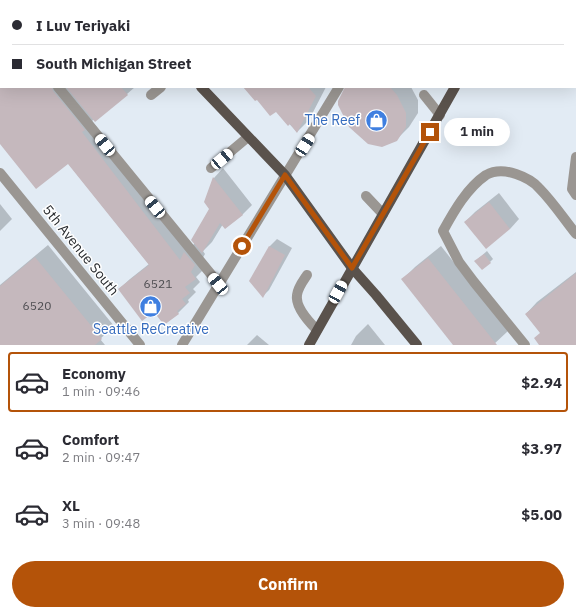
<!DOCTYPE html>
<meta charset="utf-8">
<style>
:root{--surface:#fff;--page:#f7f7f7;--text:#2b2b33;--muted:#7c7c81;--line:#e1e1e2;--accent:#b45309}
body{margin:0;font-family:"IBM Plex Sans",sans-serif;background:var(--page);color:var(--text);height:100vh;display:flex;flex-direction:column;font-size:15px;white-space:nowrap}
*{box-sizing:border-box;margin:0}
p{font-size:13px;color:var(--muted)}
.icon{flex:none;width:22px;height:22px;fill:none;stroke:currentColor;stroke-width:2;stroke-linecap:round;stroke-linejoin:round}
.map{position:relative;height:345px;overflow:hidden}
.details{display:flex;flex-direction:column;background:var(--surface);flex:1}
.details>*{flex:none}
.guide{position:absolute;left:0px;top:0px;width:576px;height:88px;box-shadow:0 4px 16px #0002;display:grid;align-content:center;height:88px;padding:0 12px;background:var(--surface)}
.end{position:absolute;width:18px;height:18px;margin:-9px;border:5px solid #b45309;background:#fff;box-shadow:0 0 0 2px #fff}
.from{border-radius:50%}
.bubble{position:absolute;height:28px;border-radius:14px;background:var(--surface);box-shadow:0 4px 16px #0002;font-size:13px;font-weight:800;line-height:28px;text-align:center}
.car{position:absolute;width:12px;height:24px;margin:-12px -6px;border-radius:5px;box-shadow:0 0 3px 1px #0007;background:linear-gradient(#fff 24%,#345 0 40%,#fff 0 76%,#345 0 86%,#fff 0)}
.guide b{display:flex;align-items:center;gap:14px;height:38px;font-size:15px}
.guide b+b{border-top:1px solid var(--line)}
.guide i{width:10px;height:10px;background:var(--text)}
ul{padding:7px 0 0;list-style:none}
li{display:flex;align-items:center;gap:12px;height:60px;margin:0 8px 6px;padding:0 4px;border:2px solid transparent;border-radius:4px}
li div{flex:1}
li b{display:block;font-size:15px}
li em{font-style:normal;font-weight:800}
li.on{border-color:var(--accent)}
li>.icon{width:36px;height:36px;stroke-width:1.5}
.button{display:flex;gap:8px;margin-top:auto;padding:8px 12px}
.button a{flex:1;height:46px;border-radius:24px;background:var(--accent);color:#fff;font-size:16px;font-weight:800;line-height:46px;text-align:center}
.map>svg:first-child{display:block}
</style>
<div class="map">
<svg width="576" height="345" viewBox="0 0 576 345">
<rect width="100%" height="100%" fill="#e2ebf4"/>
<g fill="#0003">
<path d="M1 53V87H135L127 94 92 121 190 248 195 243 210 208 205 202 214 178 223 168 252 205 242 215 223 224 212 242 203 251 205 254 201 261 206 267 196 277 200 282 193 289 196 292 188 300 189 302 178 313 154 311 119 289 130 279 149 264 68 163 0 142Z"/>
<path d="M244 87H326L309 120 297 132 276 110 257 99Z"/>
<path d="M346 87H411L418 100V113L409 127 396 140Z"/>
<path d="M499 193 519 219 510 229 465 222 475 212Z"/>
<path d="M0 204 12 219 0 231Z"/>
<path d="M277 239 292 248 269 290 263 296 250 281 270 246Z"/>
<path d="M48 245 114 326 100 339 105 345H0V285Z"/>
<path d="M441 246 508 331 493 345H455L403 279 415 267Z"/>
<path d="M487 251 493 259 490 262 479 258Z"/>
<path d="M576 272V345H540L541 332 526 314 537 302Z"/>
<path d="M368 324 385 345H351L356 336Z"/>
<path d="M257 335 269 345H247Z"/>
</g>
<g fill="#c5b8bd">
<path d="M0 87H52L53 91 85 130 82 132 180 260 184 252 195 265 191 272 196 279 185 287 190 293 182 299 186 304 177 311 179 314 164 325 154 312 142 321 118 289 149 265 68 164 36 189 0 144Z"/>
<path d="M66 87H121L128 95 95 122Z"/>
<path d="M243 87H308L316 96 297 133 290 124 288 126 276 112 270 116 257 100 255 101Z"/>
<path d="M345 87H390L397 95 406 113V127L397 141 382 147 368 144 349 127 338 105V101Z"/>
<path d="M213 177 243 215 225 229 220 223 202 253 191 240 209 209 204 202Z"/>
<path d="M489 202 510 229 486 249 464 222Z"/>
<path d="M269 246 285 255 263 298 249 281Z"/>
<path d="M484 254 491 263 482 270 474 261Z"/>
<path d="M35 257 102 339 95 345H0V286Z"/>
<path d="M428 258 497 345H453L401 279Z"/>
<path d="M576 273V345H539L534 338 540 333 525 314Z"/>
</g>
<g fill="none" stroke-linecap="round" stroke-linejoin="round">
<g stroke="#9a9692" stroke-width="10">
<path d="M159 0 160 1"/>
<path d="M84 1 85 0"/>
<path d="M509 1 510 0"/>
<path d="M0 26 1 25"/>
<path d="M0 40H1"/>
<path d="M58 87 219 284"/>
<path d="M151 95 161 87"/>
<path d="M424 95 440 115"/>
<path d="M576 157 572 189 576 195"/>
<path d="M211 168 248 137"/>
<path d="M0 173 140 345"/>
<path d="M366 196 383 214"/>
<path d="M307 275C303 281 298 287 297 295 295 307 309 322 317 330"/>
<path d="M182 345 339 87"/>
<path d="M525 345 474 282 459 262 443 231C454 211 467 188 486 175 495 170 507 171 516 174 525 177 533 181 539 188 553 202 564 219 576 234"/>
</g>
<g stroke="#5a524c" stroke-width="10">
<path d="M0 1H1"/>
<path d="M575 21H576"/>
<path d="M201 87 285 175 352 268 376 295 417 345"/>
<path d="M309 345 455 87"/>
</g>
<g stroke="#433b34" stroke-width="12">
<path d="M397 1 400 0"/>
<path d="M502 1V0"/>
<path d="M523 1 524 0"/>
</g>
</g>
<g fill="none" stroke-linecap="round" stroke-linejoin="round">
<path stroke="#b45309" stroke-width="5" d="M242 246 285 175 352 268 430 132"/>
</g>
<defs>
<symbol id="shop-disc" viewBox="-11 -11 22 22"><circle r="9.5" fill="#3f7fe0" stroke="#fff"/><path d="M-5-2.5h2.3a2.7 3.5 0 0 1 5.4 0H5L5.5 6h-11ZM-1.5-2.5h3a1.5 2.3 0 0 0-3 0Z" fill="#fff"/></symbol>
</defs>
<g fill-rule="evenodd">
<use href="#shop-disc" x="364" y="108" width="25" height="25"/>
<use href="#shop-disc" x="138" y="294" width="25" height="25"/>
</g>
<g text-anchor="middle" dominant-baseline="central" stroke-width="3" stroke-linejoin="round" paint-order="stroke">
<g font-size="12" fill="#4f4e52">
<text x="158" y="283">6521</text>
<text x="37" y="305">6520</text>
</g>
<g font-size="14" fill="#366cbe" stroke="#fff" text-anchor="end">
<text x="360" y="120">The Reef</text>
<text x="151" y="329" text-anchor="middle">Seattle ReCreative</text>
</g>
<g font-size="14" fill="#282b2f" stroke="#fff">
<text transform="translate(81 250) rotate(51)">5th Avenue South</text>
</g>
</g>
</svg>
<i class="end from" style="left:242px;top:246px"></i>
<i class="end" style="left:430px;top:132px"></i>
<div class="bubble" style="left:444px;top:118px;width:66px">1 min</div>
<i class="car" style="left:105px;top:145px;rotate:321deg"></i>
<i class="car" style="left:305px;top:145px;rotate:33deg"></i>
<i class="car" style="left:222px;top:159px;rotate:50deg"></i>
<i class="car" style="left:155px;top:207px;rotate:321deg"></i>
<i class="car" style="left:218px;top:284px;rotate:321deg"></i>
<i class="car" style="left:338px;top:292px;rotate:29deg"></i>
<div class="guide">
<b><i class="from"></i>I Luv Teriyaki</b>
<b><i></i>South Michigan Street</b>
</div>
</div>
<section class="details">
<ul>
<li class="on"><svg class="icon" aria-label="car" viewBox="0 0 24 24"><path d="M5 17H2v-5l4-1 3-4h7l3 4 3 1v5h-3M9 17h6M6 11h13"/><circle cx="7" cy="17" r="2"/><circle cx="17" cy="17" r="2"/></svg><div><b>Economy</b><p>1 min · 09:46</p></div><em>$2.94</em></li>
<li><svg class="icon" aria-label="car" viewBox="0 0 24 24"><path d="M5 17H2v-5l4-1 3-4h7l3 4 3 1v5h-3M9 17h6M6 11h13"/><circle cx="7" cy="17" r="2"/><circle cx="17" cy="17" r="2"/></svg><div><b>Comfort</b><p>2 min · 09:47</p></div><em>$3.97</em></li>
<li><svg class="icon" aria-label="car" viewBox="0 0 24 24"><path d="M5 17H2v-5l4-1 3-4h7l3 4 3 1v5h-3M9 17h6M6 11h13"/><circle cx="7" cy="17" r="2"/><circle cx="17" cy="17" r="2"/></svg><div><b>XL</b><p>3 min · 09:48</p></div><em>$5.00</em></li>
</ul>
<div class="button"><a>Confirm</a></div>
</section>
